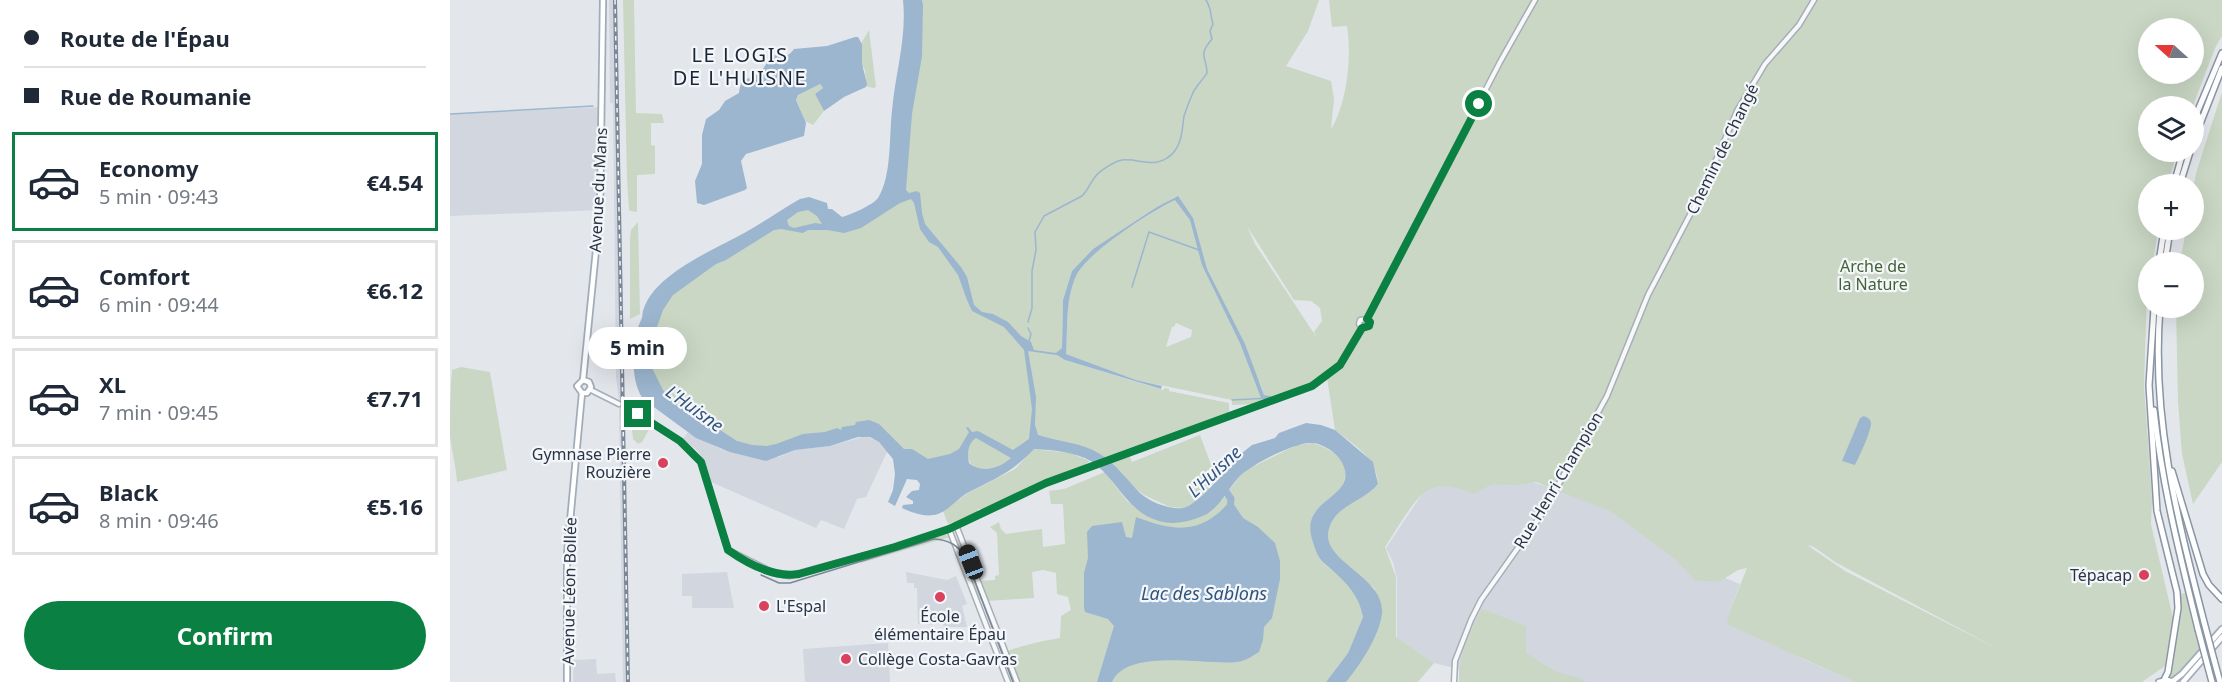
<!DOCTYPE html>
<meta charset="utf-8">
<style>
:root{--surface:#fff;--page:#f6f6f7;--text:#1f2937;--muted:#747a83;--line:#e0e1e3;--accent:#0b8043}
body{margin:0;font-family:"Noto Sans",sans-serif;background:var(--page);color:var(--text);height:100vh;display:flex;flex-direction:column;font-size:22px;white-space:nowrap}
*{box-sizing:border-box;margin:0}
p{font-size:20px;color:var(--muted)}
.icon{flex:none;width:33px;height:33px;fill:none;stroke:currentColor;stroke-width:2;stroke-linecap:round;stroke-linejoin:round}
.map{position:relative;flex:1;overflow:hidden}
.drawer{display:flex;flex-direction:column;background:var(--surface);width:450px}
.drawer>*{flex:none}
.guide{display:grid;align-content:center;height:132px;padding:0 24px;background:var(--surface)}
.needle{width:39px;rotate:291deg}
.controls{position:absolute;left:1688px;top:18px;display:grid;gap:12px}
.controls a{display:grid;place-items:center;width:66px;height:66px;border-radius:50%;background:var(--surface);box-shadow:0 6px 24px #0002;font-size:30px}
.end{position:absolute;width:27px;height:27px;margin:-14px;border:8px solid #0b8043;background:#fff;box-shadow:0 0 0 3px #fff}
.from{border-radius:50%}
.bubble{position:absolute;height:42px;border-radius:21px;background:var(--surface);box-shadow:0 6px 24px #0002;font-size:20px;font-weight:700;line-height:42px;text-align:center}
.car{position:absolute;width:18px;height:36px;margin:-18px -9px;border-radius:8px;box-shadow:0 0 4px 2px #0007;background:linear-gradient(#222 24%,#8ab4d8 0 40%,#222 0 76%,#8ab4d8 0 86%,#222 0)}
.guide b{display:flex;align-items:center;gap:21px;height:57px;font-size:22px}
.guide b+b{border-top:2px solid var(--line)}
.guide i{width:15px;height:15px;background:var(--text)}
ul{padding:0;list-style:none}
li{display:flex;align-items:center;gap:18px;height:99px;margin:0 12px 9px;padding:0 12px;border:3px solid var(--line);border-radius:0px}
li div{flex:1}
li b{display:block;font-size:22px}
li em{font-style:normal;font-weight:700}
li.selected{border-color:var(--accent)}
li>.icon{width:54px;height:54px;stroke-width:1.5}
.cta{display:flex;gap:12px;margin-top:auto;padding:12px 24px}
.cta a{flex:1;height:69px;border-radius:36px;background:var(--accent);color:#fff;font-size:24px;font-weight:700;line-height:69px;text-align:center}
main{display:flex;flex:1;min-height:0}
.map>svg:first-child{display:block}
</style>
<main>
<section class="drawer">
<div class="guide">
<b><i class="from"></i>Route de l'Épau</b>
<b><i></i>Rue de Roumanie</b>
</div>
<ul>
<li class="selected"><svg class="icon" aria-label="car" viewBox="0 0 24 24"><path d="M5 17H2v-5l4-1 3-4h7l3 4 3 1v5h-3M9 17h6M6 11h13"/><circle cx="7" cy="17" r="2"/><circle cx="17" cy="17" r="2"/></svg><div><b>Economy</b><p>5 min · 09:43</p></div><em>€4.54</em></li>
<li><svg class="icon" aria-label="car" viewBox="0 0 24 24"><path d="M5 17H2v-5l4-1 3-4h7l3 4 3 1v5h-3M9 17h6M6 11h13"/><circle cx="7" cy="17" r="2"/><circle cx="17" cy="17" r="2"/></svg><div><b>Comfort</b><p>6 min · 09:44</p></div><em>€6.12</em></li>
<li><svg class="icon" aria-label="car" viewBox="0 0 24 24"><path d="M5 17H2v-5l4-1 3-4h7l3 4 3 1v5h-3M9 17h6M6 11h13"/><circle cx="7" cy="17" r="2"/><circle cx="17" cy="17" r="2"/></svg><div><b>XL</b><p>7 min · 09:45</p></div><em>€7.71</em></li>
<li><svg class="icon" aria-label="car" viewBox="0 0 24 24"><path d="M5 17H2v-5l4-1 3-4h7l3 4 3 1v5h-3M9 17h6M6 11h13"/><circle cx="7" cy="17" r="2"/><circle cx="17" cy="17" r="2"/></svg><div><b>Black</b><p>8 min · 09:46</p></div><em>€5.16</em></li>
</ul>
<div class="cta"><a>Confirm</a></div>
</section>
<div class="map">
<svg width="1772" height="682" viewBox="0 0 1772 682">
<rect width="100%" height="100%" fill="#e3e7ec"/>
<g fill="#d1d6df">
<path d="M159 0H167L175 403 169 400 166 378 163 103H160Z"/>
<path d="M152 107 150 210 0 216V114Z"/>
<path d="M169 408 174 410 179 682H173Z"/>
<path d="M238 432 271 449 329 457 345 450 380 446 416 436 429 442 439 452 436 454 416 497 407 499 394 529 371 520 366 528 261 482 255 463 248 451 233 439Z"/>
<path d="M1076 480 1162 507 1263 573 1290 584 1277 618 1353 659 1405 682H1009V669L984 663 947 638V579L943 562 936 548 976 488 1042 481Z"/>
<path d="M277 572 284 608H242V596H232V574Z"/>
<path d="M456 572 497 580 506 576 517 604 512 606 517 627H494L493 623 477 625 476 621 475 623 468 624 467 588H464V583H457Z"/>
<path d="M438 643 440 682H355L353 649Z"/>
<path d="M146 659 147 674 165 673 166 682H123L124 660Z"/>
</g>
<g fill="#c9d7c4" fill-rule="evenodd">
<path d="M173 0H184L186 113 212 114 214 123H201V145L205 146V174L187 175V212L180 211 179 209 177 179Z"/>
<path d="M461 0H869L858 31 836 66 881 81 884 99 881 129C897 104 902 56 897 26L882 27 879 0H1772V36L1765 48 1743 106H1698V152H1727L1718 184H1698V230H1708L1703 262H1698L1694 385 1702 500 1701 524 1723 618 1715 666 1692 682H1405L1279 625 1277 618 1297 568 1288 570 1269 582 1245 580 1224 558 1160 511 1086 482 1066 485 1042 484 1024 494C1010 488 993 482 978 490 965 496 944 534 935 547L946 577V637L984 663 968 682H896L925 589C915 580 883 555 879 544 874 529 886 512 898 504 910 496 918 497 928 484 927 457 905 446 885 430L876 371 861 382 822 399 821 396 814 395 809 380 811 397 820 398 821 400 809 404 782 405V400L686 380 616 354C618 328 615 301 625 276 636 251 699 215 724 200L725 197 643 249 622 271 613 300 612 348 610 351 615 360 713 390 715 388 719 389V391L779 403V415L678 452 682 462 750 435 761 465 773 461V463L777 468 753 495 743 503 734 508 720 507 694 495 646 458 589 443 565 453 528 435 525 438H530L562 458C539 478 504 471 524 437L513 454 477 468 436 440 411 434 312 456 203 396 199 325 208 298 350 205 399 224 442 192ZM1698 28H1743V74H1698ZM797 226 844 300 861 301 870 308 872 321 864 332 867 338 805 244ZM726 323 742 330 741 337 716 347 722 327H724ZM1357 545 1364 547 1385 562 1548 649 1395 571Z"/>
<path d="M419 30 426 87 423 88 416 86 415 70 412 65V42Z"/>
<path d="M369 83 373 88 365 94 374 111 363 125 355 121 346 99 348 95Z"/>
<path d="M1772 92V462L1743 504 1732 454 1728 402 1726 308H1743V262H1730L1736 230H1743V189L1746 173Z"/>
<path d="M188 222 190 314 180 319V238L181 230Z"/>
<path d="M11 367 40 372 57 470 7 482C6 467 2 451 0 436 0 414 0 391 2 370Z"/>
<path d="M189 419 199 425 200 428 192 442 188 444 183 439 181 420Z"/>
<path d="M863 443C878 448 897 457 895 476 894 481 893 486 890 489 879 501 860 508 861 528 861 538 865 551 870 559 873 564 879 567 884 571 898 584 909 597 913 617L898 653 876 682H570L558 651C570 646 597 640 610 638L611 616 621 610 618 597 607 594 606 573 593 570 582 572 584 598 537 601 530 581 545 580V576L549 575 547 533 540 527 549 522 551 529 556 534 592 529 593 547 615 544 613 504H601L599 491 614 489 655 472 677 501 701 517 743 519 757 513 772 500 790 476 800 468 847 445Z"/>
<path d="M583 449 620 453 640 461 629 469 532 509H528L527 513 498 524 493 511 518 493 565 469Z"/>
<path d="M492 533 500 537 411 563 409 559Z"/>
<path d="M510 539 534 598 528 601 505 540Z"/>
<path d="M1735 593 1750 651 1731 672 1722 678 1717 677 1726 639 1730 594Z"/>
<path d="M1032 609 1076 626V653C1088 660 1101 671 1114 674 1124 677 1128 676 1136 682H1009C1008 656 1020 632 1032 609Z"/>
</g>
<g fill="#9cb6cf" fill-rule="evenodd">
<path d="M453 0H472L473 5 472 56 462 114 456 190 459 193 467 191 470 193 472 213 475 224 511 267 517 277 524 305 532 312 543 314 558 322 571 336 581 342 584 350 606 353 612 348 613 300 622 271 643 249 707 207 728 196 743 218 757 269 795 344 814 395 821 396 822 400 820 398H811L790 343 752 265 740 220 725 200C702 211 636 253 626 276 615 300 618 328 616 354L686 380 712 386 711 389 615 360 607 355 578 351 586 397 585 425 588 435C609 442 631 442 650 454 666 464 677 480 690 493 700 502 720 510 733 508 745 506 770 478 777 468L773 465V461L792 453 802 445 825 438 829 433 856 423 871 425 885 430 923 462 928 484C914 502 886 504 879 529 869 561 935 576 932 613 930 635 910 665 896 682H876L898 653 913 617C909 596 897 583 881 569 878 566 873 563 871 560 866 554 863 543 861 535 854 500 900 498 895 471 893 460 885 452 875 447 871 445 867 443 862 443 847 441 800 465 789 477 778 489 772 504 757 514 747 519 733 523 722 523 679 521 669 479 641 461 625 452 602 450 584 449 560 474 547 477 519 492 508 498 499 510 488 514 476 518 463 513 452 508L453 505 463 504V501L456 497 462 491 469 490 470 484 467 480 457 479 445 506 438 502 443 490 445 474 443 459 429 442 420 437H408L380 446 345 450 316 461 280 452 246 438 193 399C185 387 184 374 183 360 181 344 185 334 191 320 193 317 192 314 193 311 203 274 266 249 296 232 314 222 332 209 350 199L359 197 377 203 378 209H382L392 217C400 215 423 205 428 198 442 176 439 136 442 111 445 74 457 38 453 0ZM461 199 464 203 470 229 479 242 488 247 508 275 517 300 522 311 554 327 574 350 582 409 579 439 563 450 528 431 522 432 518 427 516 428 519 432 509 449 500 454 478 459 462 449H454L429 424 419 420 406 422 405 425 392 427 391 430 387 428 375 432 353 434 326 444 317 446 302 445 287 441 270 430 256 424 248 416 227 406 213 390 203 370 202 353 206 330 213 310 223 295 266 264 276 260 324 230 331 229 353 233 358 230H377L394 233 411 228 450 203ZM358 210 367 216 372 224 365 223 344 228 339 226 337 220 348 212ZM526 438 561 458C550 468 532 474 519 463 517 454 518 443 526 438Z"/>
<path d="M405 37H408L412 44V64L417 84 416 87 394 97 374 111 365 94 373 88 370 84 348 95 346 100 356 123 354 136 296 154 291 161 297 188 295 190 254 205 247 203 245 181 252 164V135L256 119 269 110 275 101 289 93C292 73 297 83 309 73 314 69 317 62 321 56 333 53 335 61 344 49L377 46Z"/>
<path d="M1414 416C1418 418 1420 418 1421 423 1421 432 1409 457 1405 465L1392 461 1410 418Z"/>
<path d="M781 500 793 518 808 527 825 543 830 561V579L822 618 814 627 813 640 809 652C802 656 796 661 787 662 757 666 678 647 662 682H647L664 626 658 619 635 612 634 608V573L638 558 637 532 642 526 672 522 676 537 682 538 686 517C725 532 752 535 781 500Z"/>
</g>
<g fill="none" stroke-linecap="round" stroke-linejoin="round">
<g stroke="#9cb6cf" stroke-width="1.5">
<path d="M0 114 143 106"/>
<path d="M682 287 699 232 749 250"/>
<path d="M578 322 582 308V271L586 250 585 232 594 216 632 196C638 190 640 183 645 177 649 171 665 161 672 160 688 158 702 168 717 158 732 149 732 131 734 116 736 110 739 102 742 95 744 88 753 80 757 73 757 56 747 57 762 39L760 31 763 24C760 15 762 9 756 0"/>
<path d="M578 328 581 334 579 341"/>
<path d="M782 400 820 398"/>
</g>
<path stroke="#9cb6cf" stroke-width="7" d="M773 487 781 499 780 509"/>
<path stroke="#bec3cb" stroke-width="4" stroke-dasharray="4 2" stroke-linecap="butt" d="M169 404 181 410"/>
<defs>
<g id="minor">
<path d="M917 319 1050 62 1085 0"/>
<path d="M912 328 909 324 910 320 917 319"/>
<path d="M912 328 919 326 920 323 917 319"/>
<path d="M141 390 169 404"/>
<path d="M181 410 230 441 251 462 278 550 324 573 339 576 445 547 499 529 596 483 862 386 890 365 912 328"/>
<path d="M506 525 567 682"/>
<path d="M499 529 558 682"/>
<path d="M1004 682 1005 661 1021 620 1031 600 1094 511 1157 396 1198 295 1255 186 1287 111 1315 64 1349 25 1364 0"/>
</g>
<g id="major">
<path d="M133 380 150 210 153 0"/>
<path d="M132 393H137L141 387 139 382 133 380"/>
<path d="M132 393 127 386 133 380"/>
<path d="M1723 681 1732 674 1772 629"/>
<path d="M117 682V554L132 393"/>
<path d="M1709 682 1717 680 1723 682"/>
<path d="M1733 682 1772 637"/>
</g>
<g id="highway">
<path d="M1743 122 1772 53"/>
<path d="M1743 142 1772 68"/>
<path d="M1724 184 1733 152"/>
<path d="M1730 184 1740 152"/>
<path d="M1709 262 1714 230"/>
<path d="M1715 262 1720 230"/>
<path d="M1704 308 1699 385 1707 511 1727 592 1728 608 1718 672 1714 680"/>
<path d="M1710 308C1701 417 1727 517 1754 622"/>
<path d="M1704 410C1712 485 1730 556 1748 629"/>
<path d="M1722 471 1753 574 1759 585 1772 599"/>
<path d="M1764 660 1770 682"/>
<path d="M1758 667 1762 682"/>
</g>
</defs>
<use href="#minor" stroke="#a7aeb7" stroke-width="7"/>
<use href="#major" stroke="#a2acb9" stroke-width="8"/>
<use href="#highway" stroke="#8995a4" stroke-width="8"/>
<use href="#minor" stroke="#f7f8fa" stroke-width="4"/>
<use href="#major" stroke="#fff" stroke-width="4.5"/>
<use href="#highway" stroke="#fff" stroke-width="5"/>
<path stroke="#7b8797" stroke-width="1.5" d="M311 575 329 583H340L484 539C499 540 508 545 516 558L563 682"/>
<defs>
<path id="rail" d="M165 0 178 682"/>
</defs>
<use href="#rail" stroke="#7b8797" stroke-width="4"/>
<use href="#rail" stroke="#f4f6f9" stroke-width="1.5" stroke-dasharray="4.5" stroke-linecap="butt"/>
<defs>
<g id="highway-bridge">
<path d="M1754 622 1764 660"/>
<path d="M1748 629 1758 667"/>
</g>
</defs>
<use href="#highway-bridge" stroke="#8995a4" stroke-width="8" stroke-linecap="butt"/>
<use href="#highway-bridge" stroke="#fff" stroke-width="5"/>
</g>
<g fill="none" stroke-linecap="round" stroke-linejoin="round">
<path stroke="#0b8043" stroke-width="8" d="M188 414 230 441 251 462 278 550C298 564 325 578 349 574L445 547 499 529 596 483 862 386 890 365 912 328 919 326 920 322 917 319 1029 104"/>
</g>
<g fill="#d9415d" stroke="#f4f6f9" stroke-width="2">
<circle cx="213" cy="463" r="6"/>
<circle cx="1694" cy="575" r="6"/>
<circle cx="490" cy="597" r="6"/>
<circle cx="314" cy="606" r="6"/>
<circle cx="396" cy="659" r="6"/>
</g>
<g text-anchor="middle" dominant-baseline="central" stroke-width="4.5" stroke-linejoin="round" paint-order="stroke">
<g font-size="16" fill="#293546" stroke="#f4f6f9">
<text transform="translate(1272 149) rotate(-64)">Chemin de Changé</text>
<text transform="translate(148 190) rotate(-87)">Avenue du Mans</text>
<text transform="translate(1108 480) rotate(-59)">Rue Henri Champion</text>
<text transform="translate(119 591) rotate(-89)">Avenue Léon Bollée</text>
</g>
<g font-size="16" fill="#406336" stroke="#f4f6f9">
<text x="1423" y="266">Arche de<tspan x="1423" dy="18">la Nature</tspan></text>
</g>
<g font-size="16" fill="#293546" stroke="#f4f6f9" text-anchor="end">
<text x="201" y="454">Gymnase Pierre<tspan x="201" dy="18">Rouzière</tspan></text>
<text x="1682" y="575">Tépacap</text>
<text x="326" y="606" text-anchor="start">L'Espal</text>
<text x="490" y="616" text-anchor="middle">École<tspan x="490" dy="18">élémentaire Épau</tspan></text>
<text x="408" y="659" text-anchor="start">Collège Costa-Gavras</text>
</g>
<g font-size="18" font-style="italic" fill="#30557e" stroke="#f4f6f9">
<text transform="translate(245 408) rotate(36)">L'Huisne</text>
<text transform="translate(764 471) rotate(-43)">L'Huisne</text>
<text x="754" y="593">Lac des Sablons</text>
</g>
<g font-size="20" letter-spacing="1.5" fill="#1b2637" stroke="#f4f6f9">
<text x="290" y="54">LE LOGIS<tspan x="290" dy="23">DE L'HUISNE</tspan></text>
</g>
</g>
</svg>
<div class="controls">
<a><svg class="needle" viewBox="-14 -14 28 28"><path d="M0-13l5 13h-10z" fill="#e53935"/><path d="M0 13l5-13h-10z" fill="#747a83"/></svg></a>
<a><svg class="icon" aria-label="layers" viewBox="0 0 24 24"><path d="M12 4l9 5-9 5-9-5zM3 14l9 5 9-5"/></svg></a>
<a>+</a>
<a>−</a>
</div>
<i class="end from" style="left:1029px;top:104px"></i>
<i class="end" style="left:188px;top:414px"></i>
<div class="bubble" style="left:138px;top:327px;width:99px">5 min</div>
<i class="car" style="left:521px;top:562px;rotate:339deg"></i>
</div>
</main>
